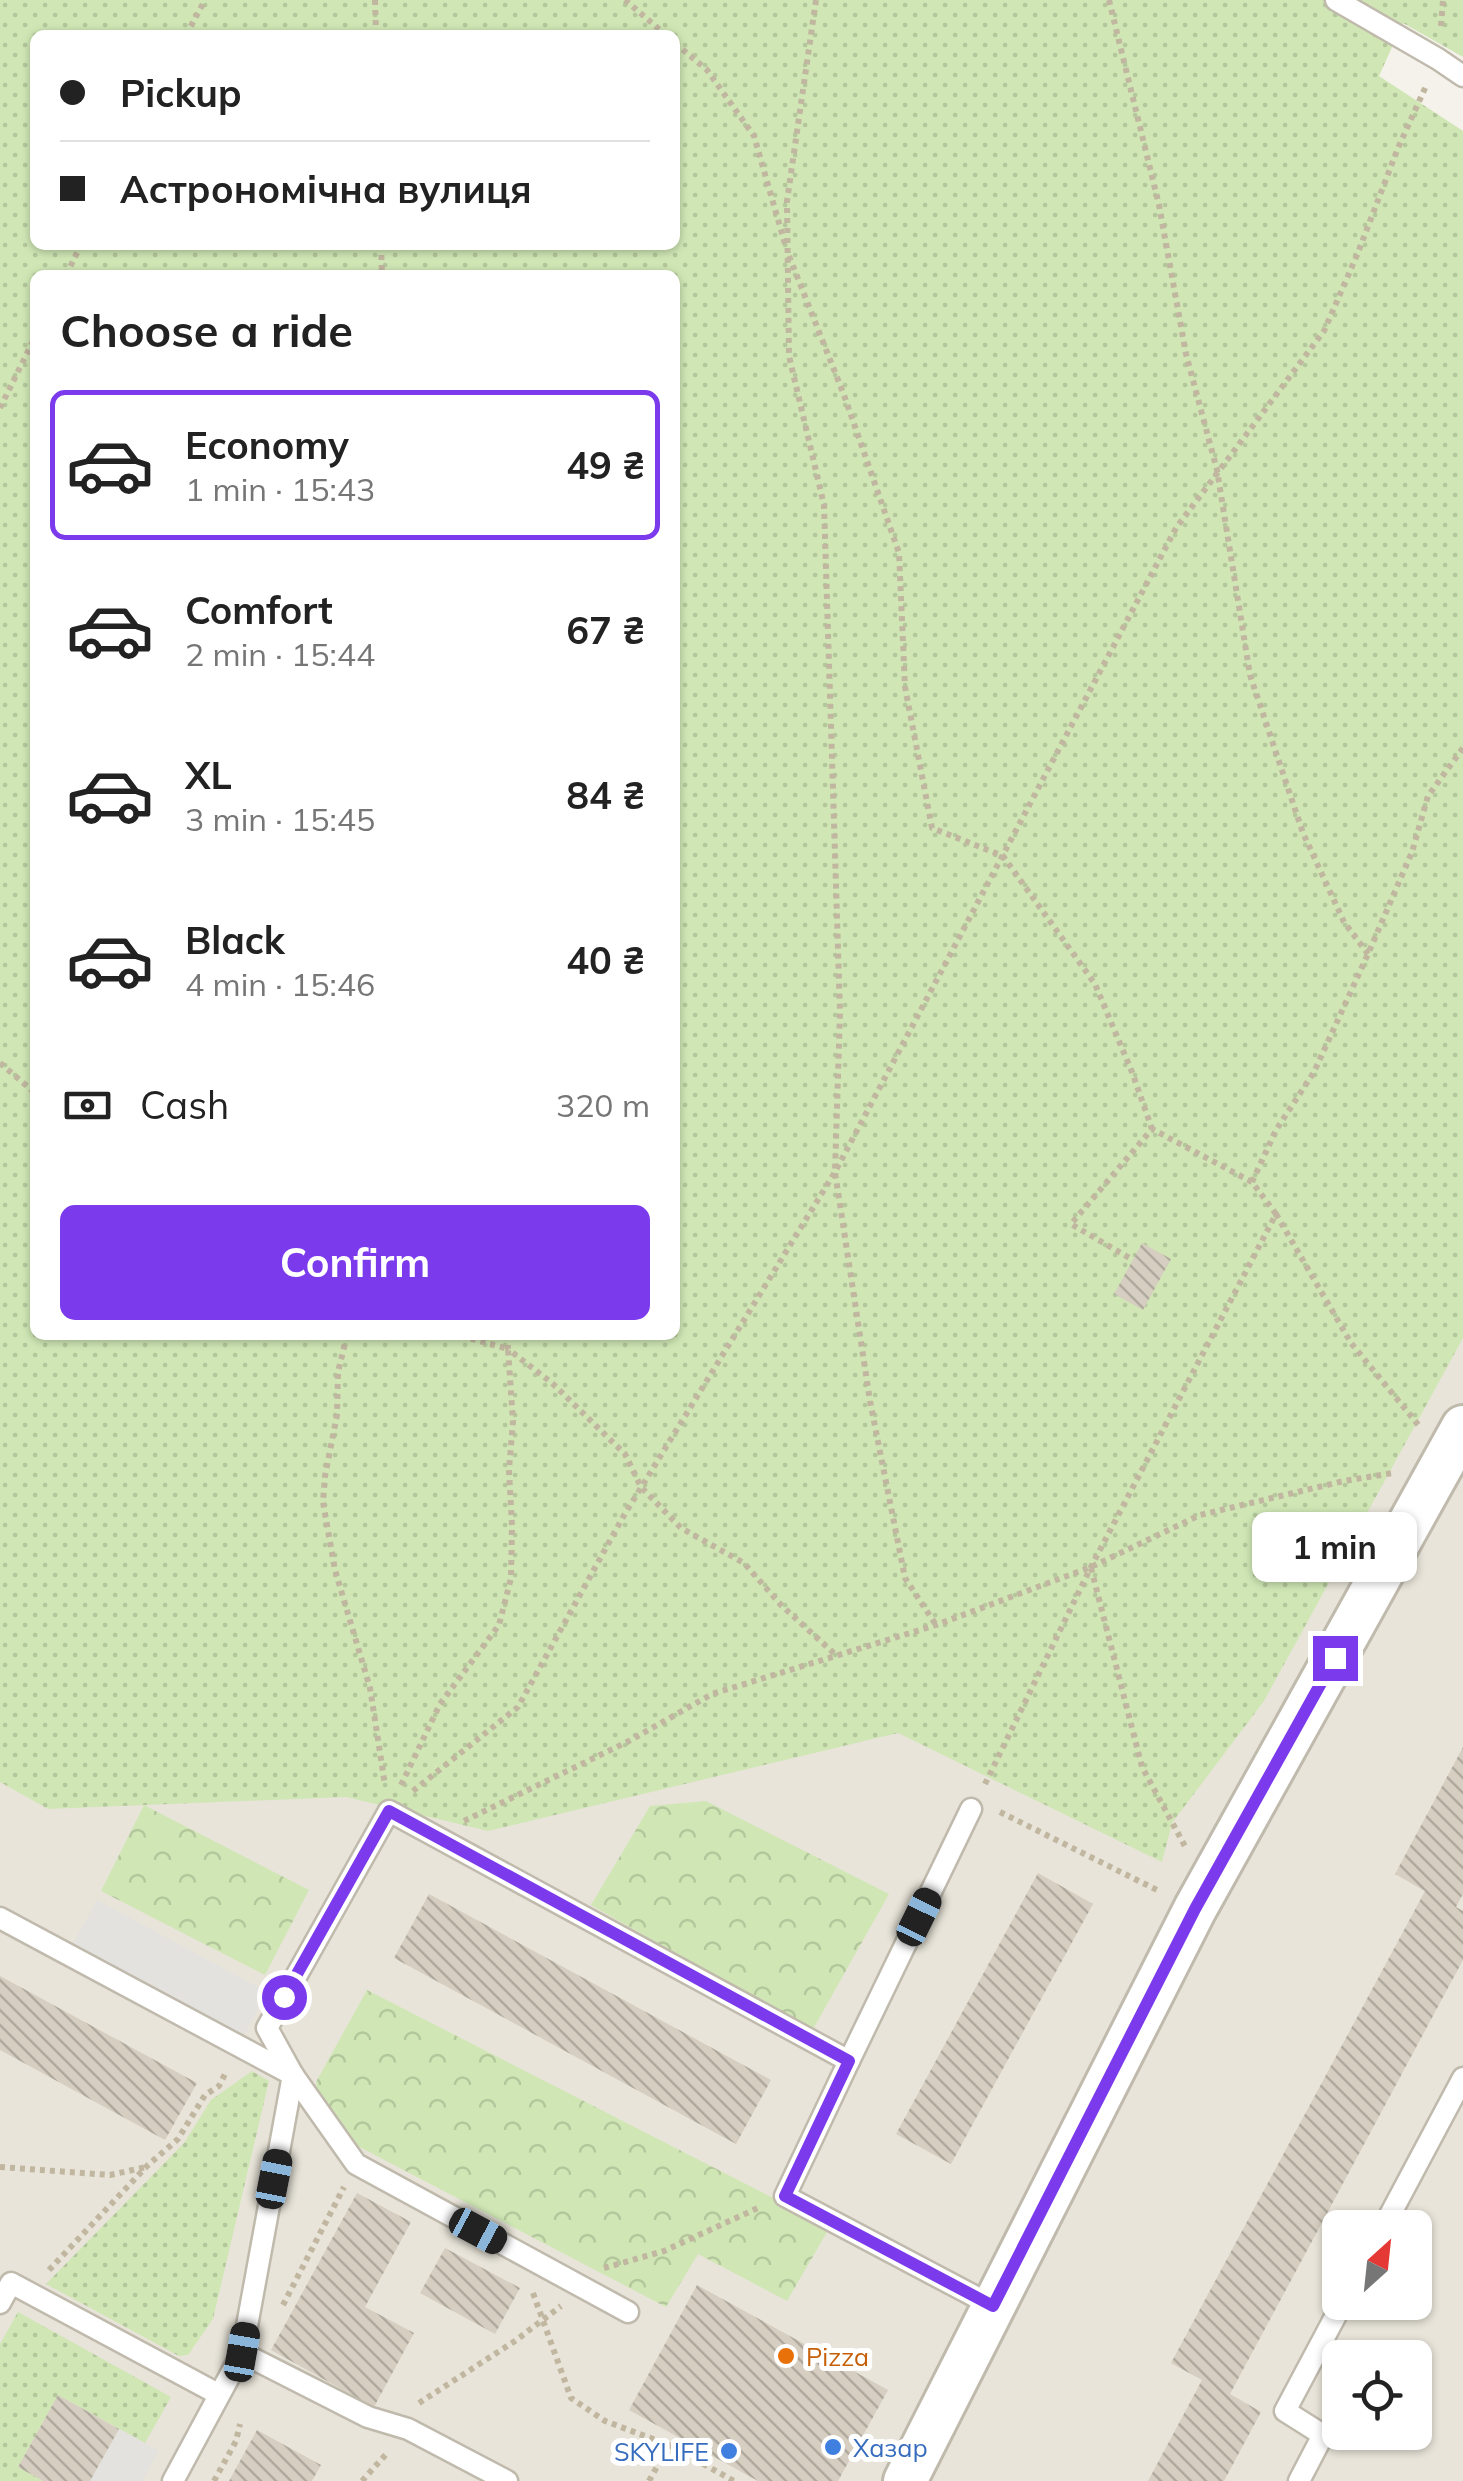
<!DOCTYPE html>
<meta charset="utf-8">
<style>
:root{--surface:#fff;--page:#f6f6f6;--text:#222;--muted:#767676;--line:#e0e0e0;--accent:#7c3aed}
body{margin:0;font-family:Mulish,sans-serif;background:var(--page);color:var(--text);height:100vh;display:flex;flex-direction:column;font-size:38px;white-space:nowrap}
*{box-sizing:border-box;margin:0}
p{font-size:32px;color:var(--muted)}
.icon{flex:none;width:55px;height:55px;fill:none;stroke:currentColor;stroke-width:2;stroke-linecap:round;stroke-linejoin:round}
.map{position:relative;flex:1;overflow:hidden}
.details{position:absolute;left:30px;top:270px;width:650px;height:1070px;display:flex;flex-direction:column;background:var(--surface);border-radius:15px;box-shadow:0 2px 8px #0004}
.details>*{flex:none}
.guide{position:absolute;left:30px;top:30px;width:650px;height:220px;border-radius:15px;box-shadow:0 2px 8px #0004;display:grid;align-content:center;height:220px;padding:0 30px;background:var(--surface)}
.needle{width:65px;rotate:27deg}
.buttons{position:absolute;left:1322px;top:2210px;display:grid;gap:20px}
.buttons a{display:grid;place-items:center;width:110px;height:110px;border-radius:15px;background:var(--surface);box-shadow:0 2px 8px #0004;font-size:50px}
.end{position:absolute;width:45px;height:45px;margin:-22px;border:12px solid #7c3aed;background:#fff;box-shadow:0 0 0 5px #fff}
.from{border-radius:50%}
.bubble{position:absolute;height:70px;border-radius:15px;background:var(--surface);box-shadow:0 2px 8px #0004;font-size:32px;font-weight:700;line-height:70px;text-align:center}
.car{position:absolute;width:30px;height:60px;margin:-30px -15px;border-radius:12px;box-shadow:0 0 8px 2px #0007;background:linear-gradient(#222 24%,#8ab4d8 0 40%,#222 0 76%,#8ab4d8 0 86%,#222 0)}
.guide b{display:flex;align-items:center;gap:35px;height:95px;font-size:38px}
.guide b+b{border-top:2px solid var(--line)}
.guide i{width:25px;height:25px;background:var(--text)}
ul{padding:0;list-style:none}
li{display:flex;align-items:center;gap:30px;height:150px;margin:0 20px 15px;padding:0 10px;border:5px solid transparent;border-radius:15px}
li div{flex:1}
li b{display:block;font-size:38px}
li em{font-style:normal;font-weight:700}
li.current{border-color:var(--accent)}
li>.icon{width:90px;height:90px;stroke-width:1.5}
h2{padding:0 30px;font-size:45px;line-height:120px}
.pay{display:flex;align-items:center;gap:25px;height:110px;padding:0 30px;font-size:38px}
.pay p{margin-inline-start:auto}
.cta{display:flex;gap:20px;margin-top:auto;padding:20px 30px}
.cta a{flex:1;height:115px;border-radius:15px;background:var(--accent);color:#fff;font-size:40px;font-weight:700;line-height:115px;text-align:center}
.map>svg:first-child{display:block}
</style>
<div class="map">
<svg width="1463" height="2481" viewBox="0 0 1463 2481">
<defs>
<pattern id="grass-dots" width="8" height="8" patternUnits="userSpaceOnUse" patternTransform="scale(2.5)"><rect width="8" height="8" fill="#d0e7b5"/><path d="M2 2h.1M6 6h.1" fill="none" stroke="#b4c79c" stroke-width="1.8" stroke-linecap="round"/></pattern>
<pattern id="forest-crowns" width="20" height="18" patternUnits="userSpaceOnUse" patternTransform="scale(2.5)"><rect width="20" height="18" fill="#d0e7b5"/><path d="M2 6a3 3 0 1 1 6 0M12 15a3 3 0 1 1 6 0" fill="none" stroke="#b4c79c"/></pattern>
<pattern id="building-back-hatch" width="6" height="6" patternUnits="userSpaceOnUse" patternTransform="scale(2.5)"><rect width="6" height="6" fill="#d6cec0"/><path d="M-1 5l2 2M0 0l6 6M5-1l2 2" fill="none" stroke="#b0a99d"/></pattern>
</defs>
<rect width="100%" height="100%" fill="#f5f2eb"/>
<path fill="#e8e4d9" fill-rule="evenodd" d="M0 0H1260L1463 131V2481H0ZM35 35H675V245H35ZM35 275H675V1335H35ZM1340 2228H1415V2302H1340ZM1340 2358H1415V2432H1340Z"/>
<g fill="url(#grass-dots)" fill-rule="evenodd">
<path d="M0 0H1463V57L1403 23 1379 76 1463 131V1338L1264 1701 1172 1823 1162 1862 898 1733 488 1831 346 1797 48 1809 0 1782ZM35 35H675V245H35ZM35 275H675V1335H35Z"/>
<path d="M252 2071 269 2081 213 2319 188 2355 179 2356 46 2284 184 2143 211 2100Z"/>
<path d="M18 2312 171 2397 145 2443 58 2395 18 2467 43 2481H0V2344Z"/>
</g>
<g fill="url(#forest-crowns)">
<path d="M706 1801 889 1894 812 2031 591 1905 650 1806Z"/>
<path d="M144 1805 309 1890 265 1975 101 1891Z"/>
<path d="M367 1990 830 2227 787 2301 698 2254 666 2307 323 2128 316 2082Z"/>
</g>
<g fill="#e4e2df">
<path d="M97 1900 267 1992 238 2047 67 1955Z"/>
<path d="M119 2429 159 2451 142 2481H90Z"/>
</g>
<g fill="url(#building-back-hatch)">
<path d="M1142 1243 1171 1259 1143 1310 1114 1294Z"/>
<path d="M1463 1747V1894L1456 1907 1463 1911V1960L1230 2394 1261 2412 1224 2481H1148L1202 2380 1171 2363 1425 1891 1395 1874Z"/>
<path d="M1038 1873 1093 1904 951 2164 896 2134Z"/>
<path d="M429 1894 771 2080 736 2144 394 1958Z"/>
<path d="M0 1976 197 2083 165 2140 0 2050Z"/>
<path d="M357 2193 411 2222 365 2307 414 2333 374 2407 271 2350Z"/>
<path d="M445 2248 520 2288 495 2334 420 2293Z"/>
<path d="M697 2285 888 2390 838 2481H758L629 2410Z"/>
<path d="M58 2395 119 2429 90 2481H43L18 2467Z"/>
<path d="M257 2430 321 2465 312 2481H229Z"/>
</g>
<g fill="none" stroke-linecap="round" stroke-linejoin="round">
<defs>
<g id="lane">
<path d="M1336 0 1438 59 1463 76"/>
<path d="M0 1918 293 2075"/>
<path d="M849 2061 971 1809"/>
<path d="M1383 2228 1463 2078"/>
<path d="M0 2303 11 2283 218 2394"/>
<path d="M628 2312 356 2164 293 2075 267 2028 389 1811 849 2061 785 2196 993 2306"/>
<path d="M242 2353 368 2417 408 2429 507 2481"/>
<path d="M173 2481 242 2353 293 2075"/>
<path d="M1299 2481 1323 2435 1285 2411 1343 2302"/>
</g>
<path id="street" d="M905 2481 1195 1909 1463 1427"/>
</defs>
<use href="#lane" stroke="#c0baad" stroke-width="25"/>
<use href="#street" stroke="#c0baad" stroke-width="48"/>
<g stroke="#c1b69f" stroke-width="6" stroke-dasharray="5 5" stroke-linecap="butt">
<path d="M375 0 376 35"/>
<path d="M625 0 666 35"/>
<path d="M816 0 787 201 789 356 824 505 840 1012 835 1172 870 1401 905 1578 936 1625"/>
<path d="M1109 0 1159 205 1186 354 1217 470 1250 675 1303 833 1344 922 1368 954"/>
<path d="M1441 26 1443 0"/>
<path d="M186 35 205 0"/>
<path d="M675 43 707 70 754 136 785 244"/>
<path d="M381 245 382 275"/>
<path d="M789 256 844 395 899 553 905 687 932 828 1003 856 1095 984 1132 1072 1152 1129"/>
<path d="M66 275 81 245"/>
<path d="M0 408 35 337"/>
<path d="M0 1063 35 1093"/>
<path d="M1252 1182 1276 1130 1314 1072 1368 954 1412 852 1428 796 1463 748"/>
<path d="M1276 1214 1351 1343 1420 1427"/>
<path d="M347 1335 338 1372 337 1415 325 1476 323 1502 335 1570 370 1688 385 1785"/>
<path d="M507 1335 508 1349 552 1383 625 1454 641 1487 681 1528 744 1563 781 1605 837 1656"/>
<path d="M1091 1568 1142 1767 1186 1848"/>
<path d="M985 1784 1091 1567 1276 1214 1252 1182 1152 1129 1071 1224 1133 1260"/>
<path d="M401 1785 440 1704 499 1625 511 1578 512 1526 509 1470 513 1421 508 1349 458 1335"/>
<path d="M413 1791 518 1707 623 1517 835 1172 1176 528 1324 331 1357 255 1398 148 1426 86"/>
<path d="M1000 1812 1159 1891"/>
<path d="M464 1821 629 1741 712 1694 936 1625 1091 1567 1200 1515 1344 1481 1393 1473"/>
<path d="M0 2167 110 2175 146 2167"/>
<path d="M604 2268 664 2251 760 2207"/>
<path d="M49 2270 147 2166 178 2139 205 2095 219 2086 226 2072"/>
<path d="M533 2293 571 2398 605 2421 669 2445"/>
<path d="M283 2305 344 2187"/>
<path d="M419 2403 515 2341 561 2306"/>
<path d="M214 2481 236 2441 240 2424"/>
<path d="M362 2481 388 2452"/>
<path d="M649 2481 669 2445 734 2481"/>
</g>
<use href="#lane" stroke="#fff" stroke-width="20"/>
<use href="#street" stroke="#fff" stroke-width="42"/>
</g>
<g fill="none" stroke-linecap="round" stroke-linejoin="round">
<path stroke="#7c3aed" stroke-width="12" d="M284 1997 389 1811 849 2061 785 2196 993 2306 1195 1909 1335 1658"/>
</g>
<circle fill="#e8710a" stroke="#fff" stroke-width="4" cx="786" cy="2356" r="10"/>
<g fill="#3f7fe0" stroke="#fff" stroke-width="4">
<circle cx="833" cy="2447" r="10"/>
<circle cx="729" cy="2451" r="10"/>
</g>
<g text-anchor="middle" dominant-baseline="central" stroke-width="10" stroke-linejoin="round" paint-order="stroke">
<g font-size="25" fill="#c56008" stroke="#fff" text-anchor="start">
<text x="806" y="2356">Pizza</text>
</g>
<g font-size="25" fill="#366cbe" stroke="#fff" text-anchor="start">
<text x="853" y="2447">Хазар</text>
<text x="709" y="2451" text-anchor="end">SKYLIFE</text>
</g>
</g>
</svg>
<div class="buttons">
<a><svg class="needle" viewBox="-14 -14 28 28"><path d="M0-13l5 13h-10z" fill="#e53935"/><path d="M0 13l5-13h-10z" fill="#767676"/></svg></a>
<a><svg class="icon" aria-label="locate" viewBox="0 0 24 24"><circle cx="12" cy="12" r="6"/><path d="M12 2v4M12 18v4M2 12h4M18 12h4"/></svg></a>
</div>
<i class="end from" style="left:284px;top:1997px"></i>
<i class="end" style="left:1335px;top:1658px"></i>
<div class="bubble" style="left:1252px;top:1512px;width:165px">1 min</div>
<i class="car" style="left:919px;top:1917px;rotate:26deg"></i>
<i class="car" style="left:274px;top:2179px;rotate:11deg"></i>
<i class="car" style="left:478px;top:2231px;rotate:118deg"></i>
<i class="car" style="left:242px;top:2352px;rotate:10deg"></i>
<div class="guide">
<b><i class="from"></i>Pickup</b>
<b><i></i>Астрономічна вулиця</b>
</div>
<section class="details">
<h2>Choose a ride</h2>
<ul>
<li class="current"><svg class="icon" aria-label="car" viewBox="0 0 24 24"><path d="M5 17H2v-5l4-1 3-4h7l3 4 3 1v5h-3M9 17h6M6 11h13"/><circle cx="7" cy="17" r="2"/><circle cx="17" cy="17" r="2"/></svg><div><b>Economy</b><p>1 min · 15:43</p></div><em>49 ₴</em></li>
<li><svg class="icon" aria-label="car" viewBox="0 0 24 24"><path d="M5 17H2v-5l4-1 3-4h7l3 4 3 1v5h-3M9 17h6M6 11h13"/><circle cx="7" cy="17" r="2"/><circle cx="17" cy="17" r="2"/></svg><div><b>Comfort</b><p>2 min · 15:44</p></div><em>67 ₴</em></li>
<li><svg class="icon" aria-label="car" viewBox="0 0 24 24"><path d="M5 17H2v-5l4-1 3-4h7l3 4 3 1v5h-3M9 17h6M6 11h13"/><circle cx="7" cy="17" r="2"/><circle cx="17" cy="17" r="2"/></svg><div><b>XL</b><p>3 min · 15:45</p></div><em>84 ₴</em></li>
<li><svg class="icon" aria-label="car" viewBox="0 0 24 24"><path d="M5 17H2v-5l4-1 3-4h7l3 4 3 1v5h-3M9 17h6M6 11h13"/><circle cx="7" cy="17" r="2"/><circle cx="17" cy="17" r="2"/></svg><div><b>Black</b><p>4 min · 15:46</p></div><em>40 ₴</em></li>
</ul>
<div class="pay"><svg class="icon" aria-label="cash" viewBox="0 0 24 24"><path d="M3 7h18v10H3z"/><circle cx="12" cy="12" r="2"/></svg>Cash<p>320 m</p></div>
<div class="cta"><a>Confirm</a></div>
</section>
</div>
